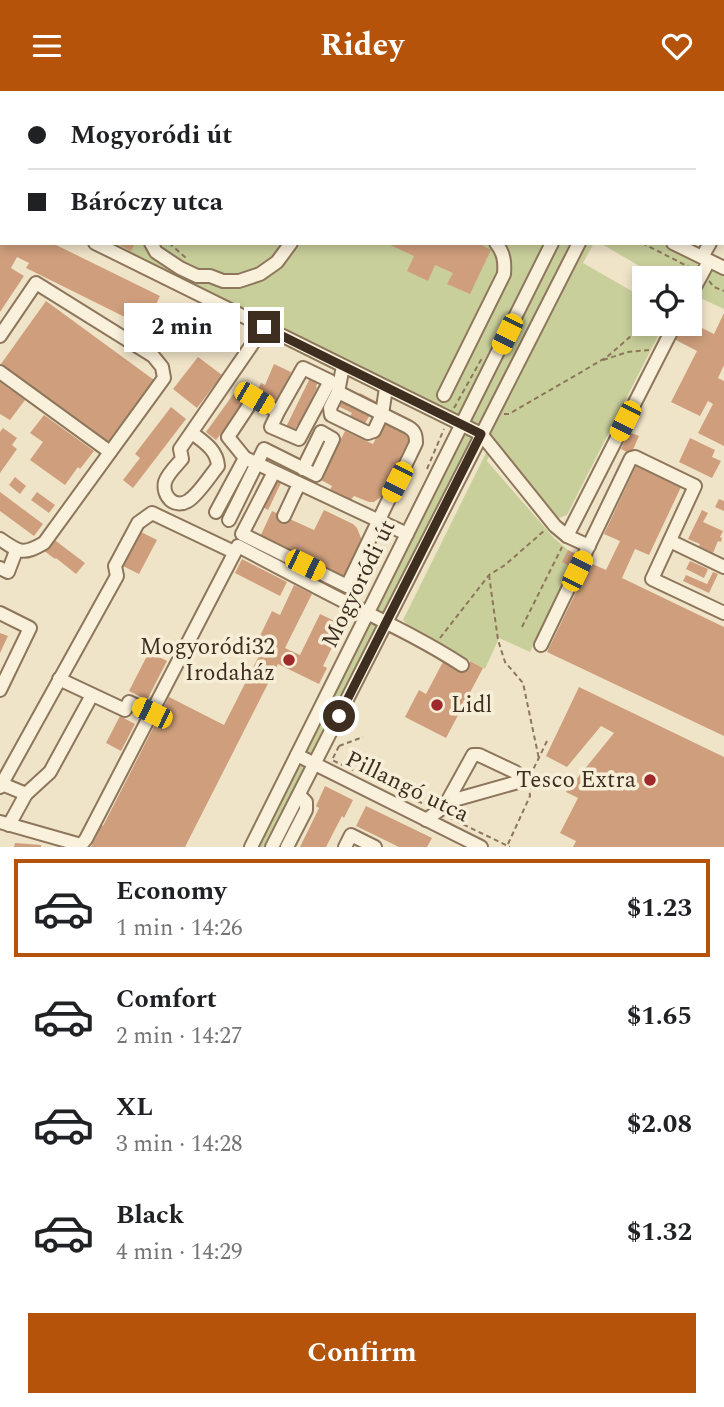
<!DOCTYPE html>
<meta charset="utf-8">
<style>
:root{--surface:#fff;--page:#f6f6f6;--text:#202124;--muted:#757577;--line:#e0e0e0;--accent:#b45309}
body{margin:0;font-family:Spectral,serif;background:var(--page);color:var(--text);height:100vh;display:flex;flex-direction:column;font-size:26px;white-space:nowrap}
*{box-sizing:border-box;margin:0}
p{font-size:23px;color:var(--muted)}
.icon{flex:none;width:38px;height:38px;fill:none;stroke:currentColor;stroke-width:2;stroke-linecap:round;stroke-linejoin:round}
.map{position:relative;height:756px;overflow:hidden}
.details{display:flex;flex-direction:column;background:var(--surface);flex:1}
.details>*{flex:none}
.hud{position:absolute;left:0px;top:0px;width:724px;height:154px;box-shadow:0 4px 10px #0003;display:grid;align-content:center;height:154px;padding:0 28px;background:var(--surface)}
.fabs{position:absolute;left:632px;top:175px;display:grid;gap:14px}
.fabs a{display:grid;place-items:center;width:70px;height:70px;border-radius:0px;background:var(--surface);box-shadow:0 4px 10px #0003;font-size:35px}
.end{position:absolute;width:32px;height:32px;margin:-16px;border:9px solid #3d2e20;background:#fff;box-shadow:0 0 0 4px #fff}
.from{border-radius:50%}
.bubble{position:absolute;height:49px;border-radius:0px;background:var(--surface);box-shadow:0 4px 10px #0003;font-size:23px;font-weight:700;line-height:49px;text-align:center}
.car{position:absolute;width:21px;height:42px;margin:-21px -10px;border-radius:9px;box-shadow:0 0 5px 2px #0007;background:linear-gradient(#f5c518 24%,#345 0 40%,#f5c518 0 76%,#345 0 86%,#f5c518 0)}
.hud b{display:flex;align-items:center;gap:24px;height:66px;font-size:26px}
.hud b+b{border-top:2px solid var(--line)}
.hud i{width:18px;height:18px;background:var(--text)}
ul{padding:12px 0 0;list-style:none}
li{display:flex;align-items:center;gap:21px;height:98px;margin:0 14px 10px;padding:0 14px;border:4px solid transparent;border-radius:0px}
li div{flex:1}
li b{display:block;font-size:26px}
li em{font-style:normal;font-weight:700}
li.selected{border-color:var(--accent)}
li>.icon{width:63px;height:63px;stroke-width:1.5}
.cta{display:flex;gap:14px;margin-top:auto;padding:14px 28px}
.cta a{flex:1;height:80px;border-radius:0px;background:var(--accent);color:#fff;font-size:28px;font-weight:700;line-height:80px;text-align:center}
header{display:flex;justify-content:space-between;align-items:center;height:91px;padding:0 28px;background:var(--accent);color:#fff;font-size:32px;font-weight:700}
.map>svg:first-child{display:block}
</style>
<header><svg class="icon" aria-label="menu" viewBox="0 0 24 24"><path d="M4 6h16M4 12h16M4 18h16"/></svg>Ridey<svg class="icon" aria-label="heart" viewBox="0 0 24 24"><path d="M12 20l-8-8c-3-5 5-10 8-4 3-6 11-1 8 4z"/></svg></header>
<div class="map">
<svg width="724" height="756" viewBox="0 0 724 756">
<rect width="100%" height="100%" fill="#f0e4c8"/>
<g fill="#c9cf9b">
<path d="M43 0H350L354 2H41Z"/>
<path d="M95 152H579L272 756H251L461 334Z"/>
<path d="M583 152H594L583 172 644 207V233H664L567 424 559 427 556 425 495 355 490 341Z"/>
<path d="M600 152H659L694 168C702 177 694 187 690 197V187H660Z"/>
<path d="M710 178 724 184V218L696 205Z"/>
<path d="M486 362 489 365 487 370 554 447 568 459 577 464 530 561 499 547 485 578 408 535 403 529Z"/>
</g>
<g fill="#cf9f7d">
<path d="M0 152H52L160 205 145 236 26 177 29 172 17 166 11 177 24 185 0 221Z"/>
<path d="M116 152H135L131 160Z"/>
<path d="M386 152H478L491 159 470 203 447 193 453 182 435 174 428 190 407 180 414 165Z"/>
<path d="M46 210 154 289 109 351 1 273Z"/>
<path d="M174 213 211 230 199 257 162 241Z"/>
<path d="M724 222V274L718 287 724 290V355L698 342 713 313 708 310 700 325 671 311 697 260 674 248 680 236 685 239 690 231 714 243Z"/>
<path d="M198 266 222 284 197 317 173 298Z"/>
<path d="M274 273 291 281 278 310 257 300 261 292 265 294Z"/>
<path d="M310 287 318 291 316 296 317 297 298 335 297 334 294 340 286 336Z"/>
<path d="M0 291 25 309 10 329 0 323Z"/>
<path d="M240 294 251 302 216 349 206 341Z"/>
<path d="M360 302 377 311 363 336 348 329 352 322 334 313 338 306 354 314Z"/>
<path d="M171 316 186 328 133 397 123 389 140 367 135 363Z"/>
<path d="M44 324 94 360 80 378 78 376 65 394 30 369 43 351 30 342Z"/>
<path d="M385 329 405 339 408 346V351L382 405 374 411H369L354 405 350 410 330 399 332 395 321 389 345 340 373 353Z"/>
<path d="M3 337 17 347 12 354 17 358 0 382V341Z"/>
<path d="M629 341 639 345 631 363 621 358Z"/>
<path d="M690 347 715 359 712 366 721 370 712 387 679 371Z"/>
<path d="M636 375 681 396 649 464 635 458 622 487 724 536V645L547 561 590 472 606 479 620 450 604 443Z"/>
<path d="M15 386 26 395 20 403 9 394Z"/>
<path d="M274 388 281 392 268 419 261 415Z"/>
<path d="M0 401 43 433 34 445 0 420Z"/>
<path d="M37 401 55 414 49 422 31 409Z"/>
<path d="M719 408 724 410V420L715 416Z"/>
<path d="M324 419 353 433 357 437 361 447V453L347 482 345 481 342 488 259 448 272 420 314 439Z"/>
<path d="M702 419 708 422 703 431 723 440 720 446 722 447 721 451 718 450 713 462 699 455 700 453 688 448Z"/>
<path d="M141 441 157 449 139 483 123 475Z"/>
<path d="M52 447 85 472 76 483 56 467 55 468 43 459Z"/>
<path d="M568 459 576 463 570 475 562 471Z"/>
<path d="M242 468 287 491 280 505 235 482Z"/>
<path d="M690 470 708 478 704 487 686 478Z"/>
<path d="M713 481 718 483 709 502 683 490 686 484 707 493Z"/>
<path d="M294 494 312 503 285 557 300 564 320 523 343 534 323 575 327 577 319 593 278 573 185 756H91L99 740 96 739 100 733 103 735 169 606 224 634 265 553 258 549 272 520 280 524Z"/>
<path d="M0 542 8 545 0 562Z"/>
<path d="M149 561 167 570 147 609 129 600Z"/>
<path d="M444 569 465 580 470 570 483 577 446 647 405 626 419 599 426 603Z"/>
<path d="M579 596 724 666V756H573L576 750 560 742 578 707 566 701 614 642 601 635 567 676 546 665Z"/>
<path d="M120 625 135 633 121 660 106 652Z"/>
<path d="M325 695 353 709 344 727 342 725 326 756H300L319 717 316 715Z"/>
<path d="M366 715 432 747 427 756H399L356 735Z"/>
<path d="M15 752 41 754V756H14Z"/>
</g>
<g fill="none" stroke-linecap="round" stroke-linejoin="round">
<defs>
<g id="minor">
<path d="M350 0 354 2"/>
<path d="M423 0 427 2"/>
<path d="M41 2 42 0"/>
<path d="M436 2V0"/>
<path d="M630 2V0"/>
<path d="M655 2 656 0"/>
<path d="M0 68 2 65"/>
<path d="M0 105 2 106"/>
<path d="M723 128 724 126"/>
<path d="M723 143 724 144"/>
<path d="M95 152 481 343 555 435 567 445 589 455"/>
<path d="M151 152 156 161 180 177 197 185H210L223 190H239L260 183 277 171 291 152"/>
<path d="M673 152 724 177"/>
<path d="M702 166 710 152"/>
<path d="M690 205 709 170"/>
<path d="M0 245 36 192 153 265 162 276 164 287 44 452C23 464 20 462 0 448"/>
<path d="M343 275 338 301 330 317 331 324 368 342 374 340 382 323 386 297"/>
<path d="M0 281 110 361"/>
<path d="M444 304 504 183C505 171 504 162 496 152"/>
<path d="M278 321 303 277 330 290 299 348 271 336 278 321 254 307 228 346 245 367 407 443"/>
<path d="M192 342C204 351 217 359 218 375 210 385 198 404 188 410 174 418 162 405 165 391 168 382 177 374 182 368L180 358 264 236"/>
<path d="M274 381 242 443 347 495 416 352C416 344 415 340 408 336L338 301"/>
<path d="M216 421 245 367"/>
<path d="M284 425 299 393"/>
<path d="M229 429 264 358 316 384 333 348 321 341 303 378"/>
<path d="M567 445 675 233"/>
<path d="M670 450 724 476"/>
<path d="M0 477 8 481 16 460"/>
<path d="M0 522 30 537 0 599"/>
<path d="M541 554 631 367 635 366 695 395 652 488 724 522"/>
<path d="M59 588 125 619 129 611 151 622"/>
<path d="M297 664 481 756"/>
<path d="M2 693 26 703 9 734"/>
<path d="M0 696 117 485 115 475 138 432 152 422 234 461"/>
<path d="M26 703 50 681 92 604"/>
<path d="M426 729 445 715 447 711 473 664H479L515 681 520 686 518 691 447 711"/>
<path d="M0 731 81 754 80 756"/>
<path d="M81 754 86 748 238 455C278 476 317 497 357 517 393 535 428 552 462 574"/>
<path d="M251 756 552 152"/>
<path d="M272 756 579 152"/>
<path d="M287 756 306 719V711L299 704"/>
<path d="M345 756 351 744 375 756"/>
</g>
</defs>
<use href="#minor" stroke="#8d765c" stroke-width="16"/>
<g stroke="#8d765c" stroke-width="2" stroke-dasharray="5 3.5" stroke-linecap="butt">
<path d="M210 0 212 2"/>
<path d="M553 0 555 2"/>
<path d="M86 2 87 0"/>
<path d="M169 152 186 167"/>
<path d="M642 152 691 177"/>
<path d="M709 190 714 196 724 200"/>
<path d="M603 269 628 261 649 259"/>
<path d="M454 317 482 267"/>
<path d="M504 323H509L607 266 631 245 652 233"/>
<path d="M427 378 444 338"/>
<path d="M489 484 498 549 505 571 523 592 539 668"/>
<path d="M522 536 562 456"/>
<path d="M440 547 489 484 505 474 545 439"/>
<path d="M339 655 332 669 428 715"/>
<path d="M339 655 363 646"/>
<path d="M530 685 547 650"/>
<path d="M448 726 510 756"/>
<path d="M508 753 530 705 529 694"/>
</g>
<use href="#minor" stroke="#faf1dc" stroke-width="12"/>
</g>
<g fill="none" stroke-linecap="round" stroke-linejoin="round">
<path stroke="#3d2e20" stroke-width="9" d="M264 236 481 343 339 625"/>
</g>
<g fill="#9e2a2b" stroke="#f7eed8" stroke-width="2.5">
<circle cx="289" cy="569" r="7"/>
<circle cx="437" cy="614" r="7"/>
<circle cx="650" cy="689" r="7"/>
</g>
<g text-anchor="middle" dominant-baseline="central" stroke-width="7" stroke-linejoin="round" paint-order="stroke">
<g font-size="23" fill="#3d2e20" stroke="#f7eed8">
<text transform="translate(359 493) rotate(-64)">Mogyoródi út</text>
<text transform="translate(407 696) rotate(26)">Pillangó utca</text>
</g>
<g font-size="23" fill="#3d2e20" stroke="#f7eed8" text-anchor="end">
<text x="275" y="556">Mogyoródi32<tspan x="275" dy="26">Irodaház</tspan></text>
<text x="451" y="614" text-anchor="start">Lidl</text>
<text x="636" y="689">Tesco Extra</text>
</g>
</g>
</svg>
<div class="fabs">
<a><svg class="icon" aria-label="locate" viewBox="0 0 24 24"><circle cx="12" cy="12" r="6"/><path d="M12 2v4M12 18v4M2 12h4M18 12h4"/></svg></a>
</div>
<i class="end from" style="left:339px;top:625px"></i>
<i class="end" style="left:264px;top:236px"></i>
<div class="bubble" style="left:124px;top:212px;width:116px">2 min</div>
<i class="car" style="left:507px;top:243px;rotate:206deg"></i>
<i class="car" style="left:254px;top:307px;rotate:120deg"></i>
<i class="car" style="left:625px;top:330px;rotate:207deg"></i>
<i class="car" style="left:397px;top:391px;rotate:207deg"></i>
<i class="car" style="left:305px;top:474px;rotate:116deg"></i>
<i class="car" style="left:577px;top:480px;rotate:26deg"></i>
<i class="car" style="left:152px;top:622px;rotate:296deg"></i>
<div class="hud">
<b><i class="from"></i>Mogyoródi út</b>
<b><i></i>Báróczy utca</b>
</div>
</div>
<section class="details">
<ul>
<li class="selected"><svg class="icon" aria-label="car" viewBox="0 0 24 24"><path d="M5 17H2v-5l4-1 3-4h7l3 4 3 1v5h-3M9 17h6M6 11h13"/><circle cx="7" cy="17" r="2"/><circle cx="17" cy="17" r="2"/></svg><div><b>Economy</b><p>1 min · 14:26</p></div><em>$1.23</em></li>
<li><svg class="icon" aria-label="car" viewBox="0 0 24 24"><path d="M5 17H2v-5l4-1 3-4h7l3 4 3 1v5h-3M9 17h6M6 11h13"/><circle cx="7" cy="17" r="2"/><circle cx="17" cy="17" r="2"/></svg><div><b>Comfort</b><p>2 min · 14:27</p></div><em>$1.65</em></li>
<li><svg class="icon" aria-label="car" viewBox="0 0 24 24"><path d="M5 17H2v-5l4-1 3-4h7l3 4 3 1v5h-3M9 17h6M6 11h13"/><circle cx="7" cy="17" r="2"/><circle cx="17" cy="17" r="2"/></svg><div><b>XL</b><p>3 min · 14:28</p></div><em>$2.08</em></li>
<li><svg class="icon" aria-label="car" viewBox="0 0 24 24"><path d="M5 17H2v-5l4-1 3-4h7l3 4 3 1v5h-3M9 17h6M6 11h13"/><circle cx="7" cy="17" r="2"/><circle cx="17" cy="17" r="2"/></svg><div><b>Black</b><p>4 min · 14:29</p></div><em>$1.32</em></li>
</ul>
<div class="cta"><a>Confirm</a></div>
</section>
